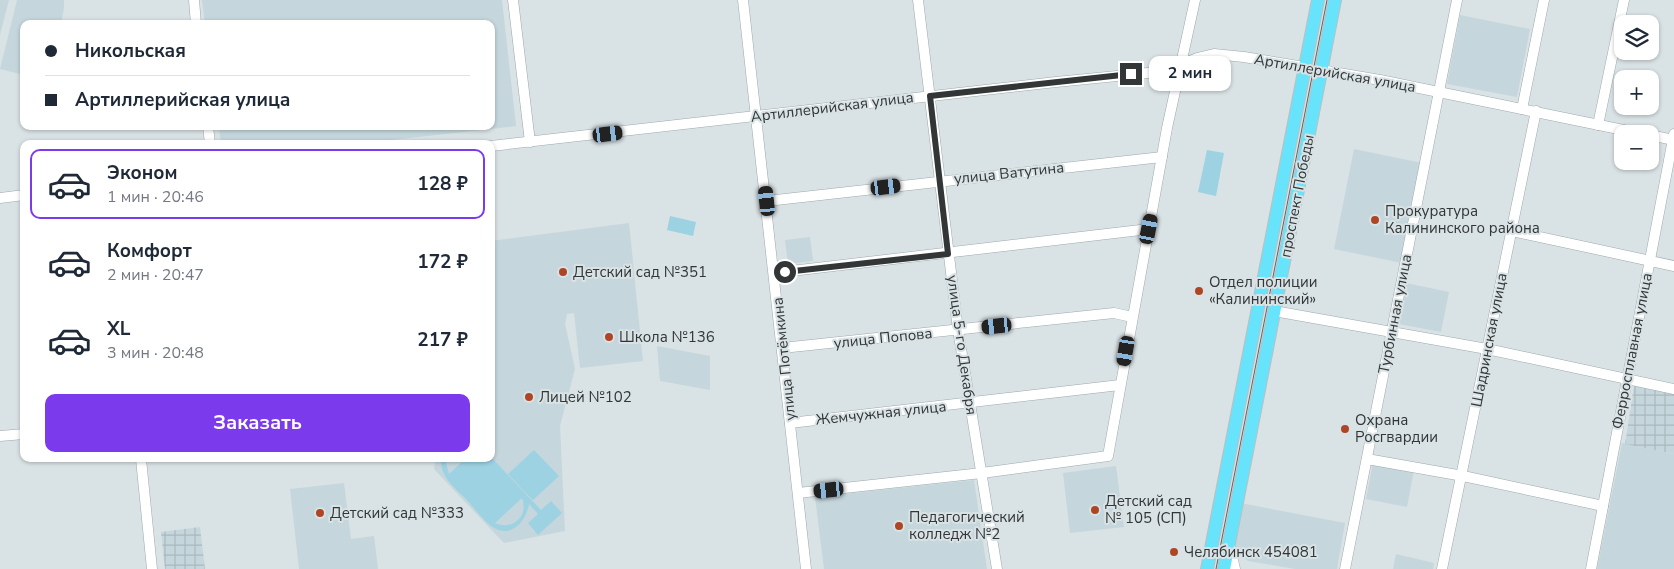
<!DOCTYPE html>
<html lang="ru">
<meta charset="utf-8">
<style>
:root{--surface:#fff;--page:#f6f6f7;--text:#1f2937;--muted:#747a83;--line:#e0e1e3;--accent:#7c3aed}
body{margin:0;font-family:"Nunito Sans",sans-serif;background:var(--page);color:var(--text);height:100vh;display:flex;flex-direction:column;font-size:19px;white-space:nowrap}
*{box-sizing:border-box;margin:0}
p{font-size:16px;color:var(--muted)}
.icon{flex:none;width:28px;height:28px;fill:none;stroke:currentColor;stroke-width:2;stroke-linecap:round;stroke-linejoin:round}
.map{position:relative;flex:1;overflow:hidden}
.details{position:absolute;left:20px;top:140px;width:475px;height:322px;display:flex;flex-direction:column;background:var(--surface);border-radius:10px;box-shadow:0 1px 4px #0004}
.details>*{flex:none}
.hud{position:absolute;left:20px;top:20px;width:475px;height:110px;border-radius:10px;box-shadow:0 1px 4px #0004;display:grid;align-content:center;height:110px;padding:0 25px;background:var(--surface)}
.buttons{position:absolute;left:1614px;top:15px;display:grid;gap:10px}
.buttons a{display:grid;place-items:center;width:45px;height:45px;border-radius:10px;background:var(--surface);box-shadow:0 1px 4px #0004;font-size:25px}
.end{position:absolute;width:22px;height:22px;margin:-11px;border:6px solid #323637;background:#fff;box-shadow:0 0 0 2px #fff}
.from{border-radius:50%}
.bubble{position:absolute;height:35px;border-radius:10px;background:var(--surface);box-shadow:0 1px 4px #0004;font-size:16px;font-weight:700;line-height:35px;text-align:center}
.car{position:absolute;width:15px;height:30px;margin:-15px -8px;border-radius:6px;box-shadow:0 0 4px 1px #0007;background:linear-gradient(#222 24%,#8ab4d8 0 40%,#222 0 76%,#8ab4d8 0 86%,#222 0)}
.hud b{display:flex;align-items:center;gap:18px;height:48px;font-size:19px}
.hud b+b{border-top:1px solid var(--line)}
.hud i{width:12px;height:12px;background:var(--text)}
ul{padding:9px 0 0;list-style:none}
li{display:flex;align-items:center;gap:15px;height:70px;margin:0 10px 8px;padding:0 15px;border:2px solid transparent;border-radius:10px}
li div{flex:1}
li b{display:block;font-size:19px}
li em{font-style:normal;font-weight:700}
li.active{border-color:var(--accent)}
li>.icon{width:45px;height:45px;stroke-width:1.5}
.cta{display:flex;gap:10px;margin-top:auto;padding:10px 25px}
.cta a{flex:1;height:58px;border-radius:10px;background:var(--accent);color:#fff;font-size:20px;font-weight:700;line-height:58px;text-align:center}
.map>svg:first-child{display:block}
</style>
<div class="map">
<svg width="1674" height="569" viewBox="0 0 1674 569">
<defs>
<pattern id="industrial-grid" width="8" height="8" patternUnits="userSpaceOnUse" patternTransform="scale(1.25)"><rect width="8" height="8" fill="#c5d7dd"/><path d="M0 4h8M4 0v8" fill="none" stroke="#aab9be"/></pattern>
</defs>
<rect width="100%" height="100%" fill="#d9e2e5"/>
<g fill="#c5d7dd">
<path d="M0 0H9L0 35Z"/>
<path d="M17 0H64V8L61 24H24V75L0 69Z"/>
<path d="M202 0H502L516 126 374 142V144H221L219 126H491V24H205Z"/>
<path d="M1460 15 1530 29 1517 97 1447 84Z"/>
<path d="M1354 149 1422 163 1402 263 1334 249Z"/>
<path d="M629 223 643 361 580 368 574 313 567 314 565 324 575 369 560 426 565 531 504 543 434 469 436 459H491V241Z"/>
<path d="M810 237 813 261 788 264 785 240Z"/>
<path d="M1406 283 1449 292 1441 332 1399 324Z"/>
<path d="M657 346 710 356V390L660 381Z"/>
<path d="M1622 443 1674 454V569H1597Z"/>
<path d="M1373 463 1414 470 1407 507 1366 499Z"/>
<path d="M1116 466 1124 527 1070 533 1063 473Z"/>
<path d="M974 480 987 569H824L815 497Z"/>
<path d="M344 483 351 539 374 536 378 569H299L290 489Z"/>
<path d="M1240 503 1345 523 1337 569H1295L1248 561 1234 550Z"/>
<path d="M1396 554 1434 563 1433 569H1393Z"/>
</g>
<g fill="url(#industrial-grid)">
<path d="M1634 386 1674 394V454L1625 444Z"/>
<path d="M200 527 205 569H165L161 532Z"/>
</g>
<g fill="#9dd2e2" fill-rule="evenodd">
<path d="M1207 150 1224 153 1216 196 1198 192Z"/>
<path d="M670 216 696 222 693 236 667 230Z"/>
<path d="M534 450 559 476 533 500 521 488 547 464 521 488 508 474Z"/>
<path d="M491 457 541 510 551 501 562 513 538 535 528 523 538 514 529 504C526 522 510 540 491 526 482 519 475 509 467 500 459 492 449 484 444 474 441 469 441 464 441 459H445L449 474 465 459H491ZM522 498C529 516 513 531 495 523Z"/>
</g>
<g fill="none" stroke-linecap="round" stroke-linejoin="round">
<defs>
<g id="minor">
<path d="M194 0 196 24"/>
<path d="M513 0 530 142"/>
<path d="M743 0 806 569"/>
<path d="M918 0 958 330 997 569"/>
<path d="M1321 70 1380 80 1643 134"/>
<path d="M1522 109 1544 0"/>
<path d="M1598 125 1624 0"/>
<path d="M208 126 210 144"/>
<path d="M1650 135 1674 140"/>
<path d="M491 146 1056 82 1168 71 1197 58 1214 54 1244 57 1304 67"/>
<path d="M0 198 24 195"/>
<path d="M767 201 1162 157"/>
<path d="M1512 231 1674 266"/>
<path d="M774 273 1149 229"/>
<path d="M1274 311 1487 349 1674 389"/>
<path d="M782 348 1114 313 1132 317"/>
<path d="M790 423 1120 385"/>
<path d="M0 436 24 434"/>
<path d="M141 459 152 569"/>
<path d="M1367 459 1463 476 1603 506"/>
<path d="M798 493 982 473 1108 456 1167 128 1195 0"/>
<path d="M1230 548 1235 569"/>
<path d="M1345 569 1457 0"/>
<path d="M1442 569 1536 111"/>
<path d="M1591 569 1674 134"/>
</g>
<g id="major">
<path d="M1207 569 1318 0"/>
<path d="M1224 569 1335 0"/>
</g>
</defs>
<use href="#minor" stroke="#9fa9ab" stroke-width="11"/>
<use href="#major" stroke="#bdbfbf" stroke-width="14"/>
<use href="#minor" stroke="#fff" stroke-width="10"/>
<use href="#major" stroke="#67e4fb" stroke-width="12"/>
<path stroke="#5f6466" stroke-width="1" d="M1216 569 1327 0"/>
</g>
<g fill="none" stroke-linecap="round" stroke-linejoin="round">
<path stroke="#323637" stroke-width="6" d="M785 272 948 254 930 96 1131 74"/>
</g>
<g fill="#ae4625" stroke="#d9e2e5" stroke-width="2">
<circle cx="1375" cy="220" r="5"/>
<circle cx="563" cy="272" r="5"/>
<circle cx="1199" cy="291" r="5"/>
<circle cx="609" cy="337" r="5"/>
<circle cx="529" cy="397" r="5"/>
<circle cx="1345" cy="429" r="5"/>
<circle cx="1095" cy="510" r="5"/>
<circle cx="320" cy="513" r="5"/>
<circle cx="899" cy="526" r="5"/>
<circle cx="1174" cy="552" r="5"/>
</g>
<g text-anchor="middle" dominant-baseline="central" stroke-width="4" stroke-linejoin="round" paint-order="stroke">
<g font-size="15" fill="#323637" stroke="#d9e2e5">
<text transform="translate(1335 73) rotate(10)">Артиллерийская улица</text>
<text transform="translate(832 107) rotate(-7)">Артиллерийская улица</text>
<text transform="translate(1009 173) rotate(-6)">улица Ватутина</text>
<text transform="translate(1297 196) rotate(-79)">проспект Победы</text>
<text transform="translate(1395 314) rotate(-79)">Турбинная улица</text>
<text transform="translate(883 338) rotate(-6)">улица Попова</text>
<text transform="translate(1489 340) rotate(-79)">Шадринская улица</text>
<text transform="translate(962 345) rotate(82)">улица 5-го Декабря</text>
<text transform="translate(1632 351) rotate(-79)">Ферросплавная улица</text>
<text transform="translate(784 359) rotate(-96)">улица Потёмкина</text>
<text transform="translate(881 413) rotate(-6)">Жемчужная улица</text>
</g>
<g font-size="15" fill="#323637" stroke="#d9e2e5" text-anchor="start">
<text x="1385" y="211">Прокуратура<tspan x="1385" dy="17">Калининского района</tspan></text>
<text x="573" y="272">Детский сад №351</text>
<text x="1209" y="282">Отдел полиции<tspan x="1209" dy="17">«Калининский»</tspan></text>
<text x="619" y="337">Школа №136</text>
<text x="539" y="397">Лицей №102</text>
<text x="1355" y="420">Охрана<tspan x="1355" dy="17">Росгвардии</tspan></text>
<text x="1105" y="501">Детский сад<tspan x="1105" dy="17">№ 105 (СП)</tspan></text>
<text x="330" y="513">Детский сад №333</text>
<text x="909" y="517">Педагогический<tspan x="909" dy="17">колледж №2</tspan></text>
<text x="1184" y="552">Челябинск 454081</text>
</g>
</g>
</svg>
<div class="buttons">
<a><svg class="icon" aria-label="layers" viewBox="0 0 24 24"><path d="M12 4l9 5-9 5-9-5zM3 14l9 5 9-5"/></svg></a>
<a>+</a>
<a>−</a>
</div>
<i class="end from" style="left:785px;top:272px"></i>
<i class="end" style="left:1131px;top:74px"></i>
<div class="bubble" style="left:1149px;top:56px;width:82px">2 мин</div>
<i class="car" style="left:608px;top:134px;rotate:83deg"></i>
<i class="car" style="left:886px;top:187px;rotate:83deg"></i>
<i class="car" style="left:767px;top:201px;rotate:354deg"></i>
<i class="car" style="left:1149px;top:229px;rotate:11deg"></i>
<i class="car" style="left:997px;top:326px;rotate:264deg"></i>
<i class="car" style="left:1126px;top:351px;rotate:190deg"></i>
<i class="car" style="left:829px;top:490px;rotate:264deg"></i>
<div class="hud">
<b><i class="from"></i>Никольская</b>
<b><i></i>Артиллерийская улица</b>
</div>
<section class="details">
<ul>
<li class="active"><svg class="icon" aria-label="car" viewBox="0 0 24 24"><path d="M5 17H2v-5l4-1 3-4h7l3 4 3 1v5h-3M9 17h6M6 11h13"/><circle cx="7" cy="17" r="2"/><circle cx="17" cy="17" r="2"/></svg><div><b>Эконом</b><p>1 мин · 20:46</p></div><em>128 ₽</em></li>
<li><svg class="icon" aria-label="car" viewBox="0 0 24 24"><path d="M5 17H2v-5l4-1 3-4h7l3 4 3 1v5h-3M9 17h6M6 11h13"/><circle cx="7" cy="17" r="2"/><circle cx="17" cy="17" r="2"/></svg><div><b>Комфорт</b><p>2 мин · 20:47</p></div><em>172 ₽</em></li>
<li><svg class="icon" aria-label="car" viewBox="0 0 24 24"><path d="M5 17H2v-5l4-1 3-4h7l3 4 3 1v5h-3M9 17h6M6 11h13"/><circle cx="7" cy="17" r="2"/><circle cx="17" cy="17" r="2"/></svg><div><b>XL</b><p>3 мин · 20:48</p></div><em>217 ₽</em></li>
</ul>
<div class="cta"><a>Заказать</a></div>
</section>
</div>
